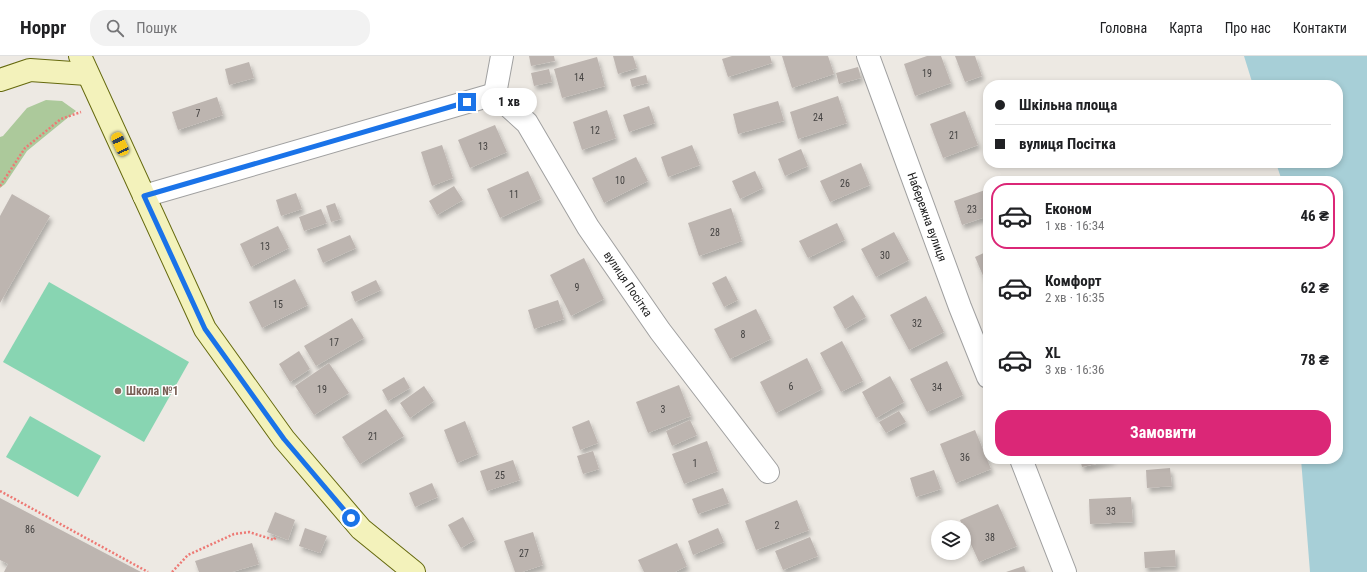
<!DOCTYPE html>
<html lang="uk">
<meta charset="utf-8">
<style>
:root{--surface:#fff;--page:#f2f2f2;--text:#202124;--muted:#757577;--line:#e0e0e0;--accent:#db2777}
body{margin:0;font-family:"Roboto Condensed",sans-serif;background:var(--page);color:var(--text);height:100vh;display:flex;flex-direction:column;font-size:15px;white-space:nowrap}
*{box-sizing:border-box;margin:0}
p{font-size:13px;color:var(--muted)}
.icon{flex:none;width:22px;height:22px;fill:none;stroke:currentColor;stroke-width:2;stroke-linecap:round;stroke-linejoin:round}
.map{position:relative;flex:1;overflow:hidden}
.sheet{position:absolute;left:983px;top:120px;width:360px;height:288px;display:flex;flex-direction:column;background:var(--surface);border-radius:16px;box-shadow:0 2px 6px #0003}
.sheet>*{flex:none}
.hud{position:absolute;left:983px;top:24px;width:360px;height:88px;border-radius:16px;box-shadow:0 2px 6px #0003;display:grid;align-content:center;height:88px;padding:0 12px;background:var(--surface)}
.buttons{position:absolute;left:931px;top:464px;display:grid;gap:8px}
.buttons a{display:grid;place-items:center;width:40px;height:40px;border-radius:50%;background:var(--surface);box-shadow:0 2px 6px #0003;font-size:20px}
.end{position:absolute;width:18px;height:18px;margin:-9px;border:5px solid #1a73e8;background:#fff;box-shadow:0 0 0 2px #fff}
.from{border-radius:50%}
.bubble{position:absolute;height:28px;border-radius:14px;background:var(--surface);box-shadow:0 2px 6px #0003;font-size:13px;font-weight:700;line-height:28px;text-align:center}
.car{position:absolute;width:12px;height:24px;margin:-12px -6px;border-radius:5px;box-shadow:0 0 3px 1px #0007;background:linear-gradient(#f5c518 24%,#345 0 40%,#f5c518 0 76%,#345 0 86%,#f5c518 0)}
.hud b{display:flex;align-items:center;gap:14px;height:38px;font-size:15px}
.hud b+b{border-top:1px solid var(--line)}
.hud i{width:10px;height:10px;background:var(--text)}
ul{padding:7px 0 0;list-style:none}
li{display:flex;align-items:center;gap:12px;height:66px;margin:0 8px 6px;padding:0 4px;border:2px solid transparent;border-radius:16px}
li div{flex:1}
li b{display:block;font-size:15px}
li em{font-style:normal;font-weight:700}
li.selected{border-color:var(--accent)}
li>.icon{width:36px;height:36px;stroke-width:1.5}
.primary-button{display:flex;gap:8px;margin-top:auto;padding:8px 12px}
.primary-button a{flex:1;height:46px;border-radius:16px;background:var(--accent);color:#fff;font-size:16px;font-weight:700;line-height:46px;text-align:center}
header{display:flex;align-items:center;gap:24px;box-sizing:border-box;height:56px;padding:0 20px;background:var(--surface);border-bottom:1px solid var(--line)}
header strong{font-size:19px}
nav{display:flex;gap:22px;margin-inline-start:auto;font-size:14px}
.search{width:280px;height:36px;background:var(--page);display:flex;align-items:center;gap:10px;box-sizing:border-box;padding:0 14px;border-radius:16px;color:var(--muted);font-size:15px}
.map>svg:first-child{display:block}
</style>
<header>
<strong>Hoppr</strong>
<div class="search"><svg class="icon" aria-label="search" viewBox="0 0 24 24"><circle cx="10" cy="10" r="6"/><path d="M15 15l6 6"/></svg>Пошук</div>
<nav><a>Головна</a><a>Карта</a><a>Про нас</a><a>Контакти</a></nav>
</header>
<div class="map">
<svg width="1367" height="516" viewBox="0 0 1367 516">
<defs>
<filter id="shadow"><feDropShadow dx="2.5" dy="4.5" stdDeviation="2" flood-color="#0004"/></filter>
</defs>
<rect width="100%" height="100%" fill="#ede9e3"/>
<path fill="#acc99b" d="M46 44 62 45 76 55 27 95 5 128 0 132V81L3 80 27 52Z"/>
<g fill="#88d5b2">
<path d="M49 226 189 306 144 386 3 306Z"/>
<path d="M30 360 101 400 78 441 6 401Z"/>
</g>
<path fill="#a7cfd7" d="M1244 0H1367V516H1310L1301 403H1338V125H1282L1276 107H1338V29H1253Z"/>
<g fill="#bdb5b0" filter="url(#shadow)">
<path d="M529 0H554L555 5 531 10Z"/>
<path d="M613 0H633L637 12 618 18Z"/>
<path d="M732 0H770L772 7 728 21 722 3Z"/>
<path d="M782 0H828L834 18 792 32Z"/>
<path d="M927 0H941L951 27 915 40 904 8Z"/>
<path d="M955 0H975L982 20 965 26Z"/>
<path d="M597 1 605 30 562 42 554 13Z"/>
<path d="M249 6 254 22 229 29 225 13Z"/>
<path d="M858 11 861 22 839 28 836 17Z"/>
<path d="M549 13 552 26 534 30 531 17Z"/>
<path d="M646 19 648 27 632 31 630 23Z"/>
<path d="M838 40 847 67 798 83 790 56Z"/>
<path d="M217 41 223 59 178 74 172 56Z"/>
<path d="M778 45 784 65 738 78 733 58Z"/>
<path d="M649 50 655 67 629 76 623 59Z"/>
<path d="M607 54 616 82 582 94 573 66Z"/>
<path d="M965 55 978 89 943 102 930 68Z"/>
<path d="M495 69 507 96 470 112 458 84Z"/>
<path d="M442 89 453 122 432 130 421 96Z"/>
<path d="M692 89 700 109 668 121 661 101Z"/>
<path d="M801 93 808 110 785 120 778 103Z"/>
<path d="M636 101 648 125 604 147 592 122Z"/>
<path d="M861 107 870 129 830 146 820 125Z"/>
<path d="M528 115 541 143 500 162 487 133Z"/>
<path d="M755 115 763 132 740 143 732 125Z"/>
<path d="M454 130 463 144 437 159 429 145Z"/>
<path d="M988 133V160L962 169 954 145Z"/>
<path d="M296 137 302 153 281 160 276 144Z"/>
<path d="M12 138 50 160 0 247V160Z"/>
<path d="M335 147 341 163 331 166 326 150Z"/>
<path d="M731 152 742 185 699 200 688 167Z"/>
<path d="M321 153 327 167 304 175 299 161Z"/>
<path d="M837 167 845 184 808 202 799 185Z"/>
<path d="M278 170 289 192 251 211 240 188Z"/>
<path d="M894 176 909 204 876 221 861 193Z"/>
<path d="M350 179 356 192 323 207 317 193Z"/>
<path d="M988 195V231L975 201Z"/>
<path d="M584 202 604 243 571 260 550 219Z"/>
<path d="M726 220 738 244 724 251 712 227Z"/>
<path d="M295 223 308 249 262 272 249 246Z"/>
<path d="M376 224 381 234 355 246 351 236Z"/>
<path d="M853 239 866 261 845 273 833 251Z"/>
<path d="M926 240 944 276 909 294 890 259Z"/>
<path d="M558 244 564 263 534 273 528 254Z"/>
<path d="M756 253 771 283 730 303 714 273Z"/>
<path d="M352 262 364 282 316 310 304 290Z"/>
<path d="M842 285 863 325 841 336 820 297Z"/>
<path d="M299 295 310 313 290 326 279 308Z"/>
<path d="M807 302 822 333 776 357 760 326Z"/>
<path d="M947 305 963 339 927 356 910 323Z"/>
<path d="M329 307 349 337 314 359 295 330Z"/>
<path d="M890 320 904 346 876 362 862 336Z"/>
<path d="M404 321 410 332 388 345 382 334Z"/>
<path d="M679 329 691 360 648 377 636 346Z"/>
<path d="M424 330 434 345 410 362 400 347Z"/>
<path d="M386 353 404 380 360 408 342 381Z"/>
<path d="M899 355 906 366 886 377 879 366Z"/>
<path d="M589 364 598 387 580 394 572 371Z"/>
<path d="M690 364 697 379 672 390 666 375Z"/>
<path d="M465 365 478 398 457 407 444 374Z"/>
<path d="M975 374 991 413 956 427 940 388Z"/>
<path d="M707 385 718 415 684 428 672 398Z"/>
<path d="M593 395 599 413 583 418 577 400Z"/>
<path d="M1080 403H1113V404L1082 411Z"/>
<path d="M513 404 520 424 487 435 480 415Z"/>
<path d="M1170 412 1172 430 1147 432 1146 414Z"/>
<path d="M934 414 941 433 916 441 910 422Z"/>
<path d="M432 427 438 441 415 451 409 437Z"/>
<path d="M723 432 729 447 698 458 692 443Z"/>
<path d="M1131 441 1133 466 1090 468 1089 443Z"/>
<path d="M0 442 141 516H4L8 508 0 504Z"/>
<path d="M797 444 809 474 756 494 745 465Z"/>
<path d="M998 448 1017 490 979 506 960 464Z"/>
<path d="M275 456 295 464 288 484 267 476Z"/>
<path d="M463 461 475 484 461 492 448 469Z"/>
<path d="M305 472 327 480 320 497 299 490Z"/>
<path d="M718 472 724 486 693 499 688 485Z"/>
<path d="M533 476 543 509 522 516H515L504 485Z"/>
<path d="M810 481 818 500 783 514 775 495Z"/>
<path d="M252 487 259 508 232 516H199L195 505Z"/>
<path d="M677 487 687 510 675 516H644L638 504Z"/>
<path d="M1175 494 1176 510 1145 512 1144 496Z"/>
<path d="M1024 510 1026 516H1006Z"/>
</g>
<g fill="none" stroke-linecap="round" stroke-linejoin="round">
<defs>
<g id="street">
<path d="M868 0 960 251 988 321"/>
<path d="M495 38 527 67 588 171 660 275 768 416"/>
<path d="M495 38 502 0"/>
<path d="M144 140 495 38"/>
<path d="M1021 403 1065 516"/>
</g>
<g id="secondary">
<path d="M80 0 205 273 284 383 361 473 414 516"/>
<path d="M0 24 30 14 87 18"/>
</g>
</defs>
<use href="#street" stroke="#a0a0a0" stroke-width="24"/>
<use href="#secondary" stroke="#65690e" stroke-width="24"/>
<g stroke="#ed7974" stroke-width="2.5" stroke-dasharray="2 2" stroke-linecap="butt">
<path d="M0 130 25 92 61 63 81 56"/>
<path d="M0 435 148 516"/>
<path d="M172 516 188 499 234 478 249 476 274 484 276 480"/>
</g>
<use href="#street" stroke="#fff" stroke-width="22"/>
<use href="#secondary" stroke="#f3f2bb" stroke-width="22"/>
</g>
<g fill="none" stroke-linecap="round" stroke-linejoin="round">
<path stroke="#1a73e8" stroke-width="5" d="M351 462 284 383 205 273 144 140 467 46"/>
</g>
<circle fill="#8d6e63" stroke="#fff" stroke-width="1.5" cx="118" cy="335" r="4"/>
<g text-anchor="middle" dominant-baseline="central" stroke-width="3" stroke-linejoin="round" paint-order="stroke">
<g font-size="10" fill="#444241">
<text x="927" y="17">19</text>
<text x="579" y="21">14</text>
<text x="198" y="57">7</text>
<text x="818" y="61">24</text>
<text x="595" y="74">12</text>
<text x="954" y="79">21</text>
<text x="483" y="90">13</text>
<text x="620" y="124">10</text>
<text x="845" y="127">26</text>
<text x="514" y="138">11</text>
<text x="972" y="153">23</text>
<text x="715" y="176">28</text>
<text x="265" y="190">13</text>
<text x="885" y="199">30</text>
<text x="577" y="231">9</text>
<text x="278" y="248">15</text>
<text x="917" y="267">32</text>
<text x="743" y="278">8</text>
<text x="334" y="286">17</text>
<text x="791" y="330">6</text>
<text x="937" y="331">34</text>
<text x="322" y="333">19</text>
<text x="663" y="353">3</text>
<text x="373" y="380">21</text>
<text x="965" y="401">36</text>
<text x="695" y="407">1</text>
<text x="500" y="419">25</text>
<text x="1111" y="455">33</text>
<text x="777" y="469">2</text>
<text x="30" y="473">86</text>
<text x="990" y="481">38</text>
<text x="524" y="497">27</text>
</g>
<g font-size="12" fill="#1c1c1c" stroke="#fff">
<text transform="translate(927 161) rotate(70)">Набережна вулиця</text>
<text transform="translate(628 228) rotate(56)">вулиця Посітка</text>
</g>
<g font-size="12" font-weight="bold" fill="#785e54" stroke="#fff" text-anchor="start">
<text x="126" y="335">Школа №1</text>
</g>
</g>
</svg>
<div class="buttons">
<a><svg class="icon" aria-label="layers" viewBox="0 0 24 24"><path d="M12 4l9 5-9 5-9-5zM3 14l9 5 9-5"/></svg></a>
</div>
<i class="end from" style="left:351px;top:462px"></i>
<i class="end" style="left:467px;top:46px"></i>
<div class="bubble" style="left:481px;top:32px;width:56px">1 хв</div>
<i class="car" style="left:120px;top:88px;rotate:335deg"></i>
<div class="hud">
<b><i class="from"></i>Шкільна площа</b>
<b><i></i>вулиця Посітка</b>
</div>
<section class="sheet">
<ul>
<li class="selected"><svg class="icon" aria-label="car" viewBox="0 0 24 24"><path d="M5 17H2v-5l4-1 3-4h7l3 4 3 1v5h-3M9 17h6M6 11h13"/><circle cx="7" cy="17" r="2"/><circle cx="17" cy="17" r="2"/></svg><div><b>Економ</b><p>1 хв · 16:34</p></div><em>46 ₴</em></li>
<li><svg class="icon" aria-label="car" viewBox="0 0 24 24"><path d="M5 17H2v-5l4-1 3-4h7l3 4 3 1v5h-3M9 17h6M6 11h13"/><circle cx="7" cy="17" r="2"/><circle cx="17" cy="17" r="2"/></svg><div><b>Комфорт</b><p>2 хв · 16:35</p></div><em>62 ₴</em></li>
<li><svg class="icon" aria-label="car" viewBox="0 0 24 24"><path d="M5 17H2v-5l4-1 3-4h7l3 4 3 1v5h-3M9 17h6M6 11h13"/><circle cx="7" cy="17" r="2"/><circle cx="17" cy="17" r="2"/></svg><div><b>XL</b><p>3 хв · 16:36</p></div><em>78 ₴</em></li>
</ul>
<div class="primary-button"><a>Замовити</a></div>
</section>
</div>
